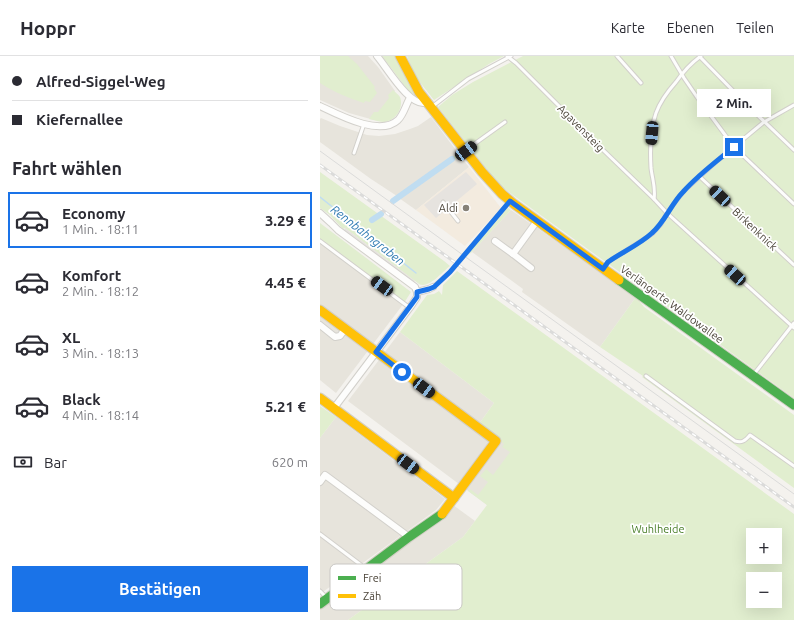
<!DOCTYPE html>
<html lang="de">
<meta charset="utf-8">
<style>
:root{--surface:#fff;--page:#f2f2f3;--text:#2b2b33;--muted:#7c7c81;--line:#e1e1e2;--accent:#1a73e8}
body{margin:0;font-family:Ubuntu,sans-serif;background:var(--page);color:var(--text);height:100vh;display:flex;flex-direction:column;font-size:15px;white-space:nowrap}
*{box-sizing:border-box;margin:0}
p{font-size:13px;color:var(--muted)}
.icon{flex:none;width:22px;height:22px;fill:none;stroke:currentColor;stroke-width:2;stroke-linecap:round;stroke-linejoin:round}
.map{position:relative;flex:1;overflow:hidden}
.panel{display:flex;flex-direction:column;background:var(--surface);width:320px}
.panel>*{flex:none}
.guide{display:grid;align-content:center;height:88px;padding:0 12px;background:var(--surface)}
.buttons{position:absolute;left:426px;top:472px;display:grid;gap:8px}
.buttons a{display:grid;place-items:center;width:36px;height:36px;border-radius:0px;background:var(--surface);box-shadow:0 4px 16px #0002;font-size:20px}
.end{position:absolute;width:18px;height:18px;margin:-9px;border:5px solid #1a73e8;background:#fff;box-shadow:0 0 0 2px #fff}
.from{border-radius:50%}
.bubble{position:absolute;height:28px;border-radius:0px;background:var(--surface);box-shadow:0 4px 16px #0002;font-size:13px;font-weight:600;line-height:28px;text-align:center}
.car{position:absolute;width:12px;height:24px;margin:-12px -6px;border-radius:5px;box-shadow:0 0 3px 1px #0007;background:linear-gradient(#222 24%,#8ab4d8 0 40%,#222 0 76%,#8ab4d8 0 86%,#222 0)}
.guide b{display:flex;align-items:center;gap:14px;height:38px;font-size:15px}
.guide b+b{border-top:1px solid var(--line)}
.guide i{width:10px;height:10px;background:var(--text)}
ul{padding:0;list-style:none}
li{display:flex;align-items:center;gap:12px;height:56px;margin:0 8px 6px;padding:0 4px;border:2px solid transparent;border-radius:0px}
li div{flex:1}
li b{display:block;font-size:15px}
li em{font-style:normal;font-weight:600}
li.current{border-color:var(--accent)}
li>.icon{width:36px;height:36px;stroke-width:1.5}
h2{padding:0 12px;font-size:18px;line-height:48px}
.pay{display:flex;align-items:center;gap:10px;height:44px;padding:0 12px;font-size:15px}
.pay p{margin-inline-start:auto}
.primary-button{display:flex;gap:8px;margin-top:auto;padding:8px 12px}
.primary-button a{flex:1;height:46px;border-radius:0px;background:var(--accent);color:#fff;font-size:16px;font-weight:600;line-height:46px;text-align:center}
header{display:flex;align-items:center;gap:24px;box-sizing:border-box;height:56px;padding:0 20px;background:var(--surface);border-bottom:1px solid var(--line)}
header strong{font-size:19px}
nav{display:flex;gap:22px;margin-inline-start:auto;font-size:14px}
main{display:flex;flex:1;min-height:0}
.map>svg:first-child{display:block}
</style>
<header>
<strong>Hoppr</strong>
<nav><a>Karte</a><a>Ebenen</a><a>Teilen</a></nav>
</header>
<main>
<section class="panel">
<div class="guide">
<b><i class="from"></i>Alfred-Siggel-Weg</b>
<b><i></i>Kiefernallee</b>
</div>
<h2>Fahrt wählen</h2>
<ul>
<li class="current"><svg class="icon" aria-label="car" viewBox="0 0 24 24"><path d="M5 17H2v-5l4-1 3-4h7l3 4 3 1v5h-3M9 17h6M6 11h13"/><circle cx="7" cy="17" r="2"/><circle cx="17" cy="17" r="2"/></svg><div><b>Economy</b><p>1 Min. · 18:11</p></div><em>3.29 €</em></li>
<li><svg class="icon" aria-label="car" viewBox="0 0 24 24"><path d="M5 17H2v-5l4-1 3-4h7l3 4 3 1v5h-3M9 17h6M6 11h13"/><circle cx="7" cy="17" r="2"/><circle cx="17" cy="17" r="2"/></svg><div><b>Komfort</b><p>2 Min. · 18:12</p></div><em>4.45 €</em></li>
<li><svg class="icon" aria-label="car" viewBox="0 0 24 24"><path d="M5 17H2v-5l4-1 3-4h7l3 4 3 1v5h-3M9 17h6M6 11h13"/><circle cx="7" cy="17" r="2"/><circle cx="17" cy="17" r="2"/></svg><div><b>XL</b><p>3 Min. · 18:13</p></div><em>5.60 €</em></li>
<li><svg class="icon" aria-label="car" viewBox="0 0 24 24"><path d="M5 17H2v-5l4-1 3-4h7l3 4 3 1v5h-3M9 17h6M6 11h13"/><circle cx="7" cy="17" r="2"/><circle cx="17" cy="17" r="2"/></svg><div><b>Black</b><p>4 Min. · 18:14</p></div><em>5.21 €</em></li>
</ul>
<div class="pay"><svg class="icon" aria-label="cash" viewBox="0 0 24 24"><path d="M3 7h18v10H3z"/><circle cx="12" cy="12" r="2"/></svg>Bar<p>620 m</p></div>
<div class="primary-button"><a>Bestätigen</a></div>
</section>
<div class="map">
<svg width="474" height="564" viewBox="0 0 474 564">
<rect width="100%" height="100%" fill="#f4f2ee"/>
<g fill="#e7e4dc">
<path d="M0 0H48L58 11 75 35 54 64 29 57 0 44Z"/>
<path d="M111 61 138 97 77 140 51 123 0 86V63L1 62 20 70 47 79 59 80 75 78 90 73 98 70Z"/>
<path d="M140 100 149 111 96 154 79 142Z"/>
<path d="M191 154 316 241 280 291 267 282 202 236 203 233 152 196Z"/>
<path d="M0 184 84 247 16 337 0 324Z"/>
<path d="M80 276 174 347 159 368 203 402 167 449 28 345Z"/>
<path d="M16 361 125 443 116 454 0 538V382Z"/>
<path d="M133 449 155 465 143 481 28 564H0V553L3 549 124 462Z"/>
</g>
<path fill="#f3ebdf" d="M149 111 181 152 145 190 96 154Z"/>
<g fill="#e1eecf" fill-rule="evenodd">
<path d="M0 0H28L37 8 55 31 54 32 57 37 50 46 45 45 44 47C28 42 14 36 0 27Z"/>
<path d="M62 0H76L96 38 95 39 89 36Z"/>
<path d="M87 0H184L169 8 114 44 95 20Z"/>
<path d="M203 0H474V342L179 129 118 51 132 39 153 26Z"/>
<path d="M73 34C75 36 78 38 80 41 84 52 76 64 65 66 59 66 55 64 49 63L54 56H58L69 42 68 39Z"/>
<path d="M138 97 140 100 79 142 77 140Z"/>
<path d="M0 116 124 205 130 210C122 216 109 233 99 228L25 172 23 173 10 159 0 152Z"/>
<path d="M187 151 191 154 152 196 147 200 160 183Z"/>
<path d="M0 167 91 236 84 247 0 184Z"/>
<path d="M137 215 474 458V564H28L143 481 167 449 148 435 150 433 158 439 168 426 160 420 166 413 173 419 190 396 182 391 184 388 159 368 174 347 80 276 107 239 114 238 119 235 122 239 123 229ZM433 479H455V501H433ZM433 523H455V545H433Z"/>
<path d="M316 241 324 251 474 359V432L322 321 323 320 280 291Z"/>
<path d="M0 350 16 361 0 382Z"/>
</g>
<g fill="#e6e3df">
<path d="M146 116 157 128 116 162 104 149Z"/>
<path d="M25 172 95 225 94 226 24 174Z"/>
</g>
<g fill="none" stroke-linecap="round" stroke-linejoin="round">
<path stroke="#c0ddf1" stroke-width="1.5" d="M0 141 96 217"/>
<g stroke="#c0ddf1" stroke-width="6">
<path d="M73 145 132 103"/>
<path d="M52 164 61 158"/>
</g>
<defs>
<g id="lane">
<path d="M187 0 196 7 281 92 334 143 347 157 474 272"/>
<path d="M297 0 321 27"/>
<path d="M351 0 364 22 377 41 414 91 474 148"/>
<path d="M380 1 428 50 474 94"/>
<path d="M113 50 148 23 191 0"/>
<path d="M146 94 185 66"/>
<path d="M34 97 44 68"/>
<path d="M379 120 474 209"/>
<path d="M334 143C336 132 332 122 331 112 330 95 330 74 336 57 340 46 348 35 356 26 363 16 371 7 381 0"/>
<path d="M123 146 138 165"/>
<path d="M0 185 90 252"/>
<path d="M284 211 288 206 332 178 341 168 347 157 363 136 397 105 444 66 474 49"/>
<path d="M113 231 130 216 189 146"/>
<path d="M434 318 474 267"/>
<path d="M326 320 415 385C422 387 425 385 430 379L474 410"/>
<path d="M0 478 41 509 44 513"/>
<path d="M0 535 7 542"/>
</g>
<g id="street">
<path d="M57 0C66 10 91 54 107 46"/>
<path d="M0 50C19 59 60 81 78 64 84 58 86 48 90 42"/>
<path d="M0 157 11 167 18 174 95 231 97 236 109 233 113 231"/>
<path d="M175 185 193 198 217 165"/>
<path d="M193 198 211 212"/>
<path d="M0 269 15 281 20 280 25 273"/>
<path d="M14 352 91 250 97 241V236"/>
<path d="M0 426 5 419 89 481"/>
</g>
<g id="fast">
<path d="M299 224 474 349"/>
<path d="M0 548 89 481 122 458"/>
</g>
<g id="slow">
<path d="M80 0 99 36 162 116 182 138 194 148 299 224"/>
<path d="M0 254 176 385 122 458"/>
<path d="M0 342 134 442"/>
</g>
</defs>
<use href="#lane" stroke="#d2d0cb" stroke-width="5"/>
<use href="#street" stroke="#d2d0cb" stroke-width="8"/>
<use href="#fast" stroke="#d3cfc5" stroke-width="11"/>
<use href="#slow" stroke="#d3cfc5" stroke-width="11"/>
<use href="#lane" stroke="#fdfdfc" stroke-width="3"/>
<use href="#street" stroke="#fdfdfc" stroke-width="6"/>
<use href="#fast" stroke="#4caf50" stroke-width="9"/>
<use href="#slow" stroke="#ffc107" stroke-width="9"/>
<path stroke="#dbdbda" stroke-width="1" d="M0 95 147 202 474 438"/>
<defs>
<path id="rail" d="M0 109 474 451"/>
</defs>
<use href="#rail" stroke="#dbdbda" stroke-width="3"/>
<use href="#rail" stroke="#fff" stroke-width="1.5" stroke-dasharray="4.5" stroke-linecap="butt"/>
</g>
<g fill="none" stroke-linecap="round" stroke-linejoin="round">
<path stroke="#1a73e8" stroke-width="5" d="M82 316 56 296 97 241V236L109 233 114 231 130 216 190 145 283 213 288 206C302 196 319 189 332 177 345 166 351 148 363 136 378 119 397 105 414 91"/>
</g>
<circle fill="#868178" stroke="#fff" stroke-width="1.5" cx="146" cy="152" r="4"/>
<g text-anchor="middle" dominant-baseline="central" stroke-width="3.5" stroke-linejoin="round" paint-order="stroke">
<g font-size="11" fill="#4b4439" stroke="#fff">
<text transform="translate(261 72) rotate(45)">Agavensteig</text>
<text transform="translate(435 173) rotate(43)">Birkenknick</text>
<text transform="translate(352 248) rotate(36)">Verlängerte Waldowallee</text>
</g>
<g font-size="11" fill="#4b4439" stroke="#fff" text-anchor="end">
<text x="138" y="152">Aldi</text>
</g>
<g font-size="11" fill="#4a7f2a" stroke="#fff">
<text x="338" y="473">Wuhlheide</text>
</g>
<g font-size="12" font-style="italic" fill="#2e7ab2" stroke="#fff">
<text transform="translate(48 179) rotate(38)">Rennbahngraben</text>
</g>
</g>
<rect x="10" y="508" width="132" height="46" rx="6" fill="#fff" stroke="#c9c7c4" stroke-width="1"/>
<rect x="18" y="520" width="18" height="4" fill="#4caf50"/>
<rect x="18" y="538" width="18" height="4" fill="#ffc107"/>
<g font-size="11" fill="#4b4439">
<text x="43" y="526">Frei</text>
<text x="43" y="544">Zäh</text>
</g>
</svg>
<div class="buttons">
<a>+</a>
<a>−</a>
</div>
<i class="end from" style="left:82px;top:316px"></i>
<i class="end" style="left:414px;top:91px"></i>
<div class="bubble" style="left:377px;top:33px;width:74px">2 Min.</div>
<i class="car" style="left:332px;top:77px;rotate:185deg"></i>
<i class="car" style="left:146px;top:95px;rotate:54deg"></i>
<i class="car" style="left:400px;top:140px;rotate:313deg"></i>
<i class="car" style="left:415px;top:219px;rotate:312deg"></i>
<i class="car" style="left:62px;top:230px;rotate:306deg"></i>
<i class="car" style="left:104px;top:332px;rotate:127deg"></i>
<i class="car" style="left:88px;top:408px;rotate:127deg"></i>
</div>
</main>
